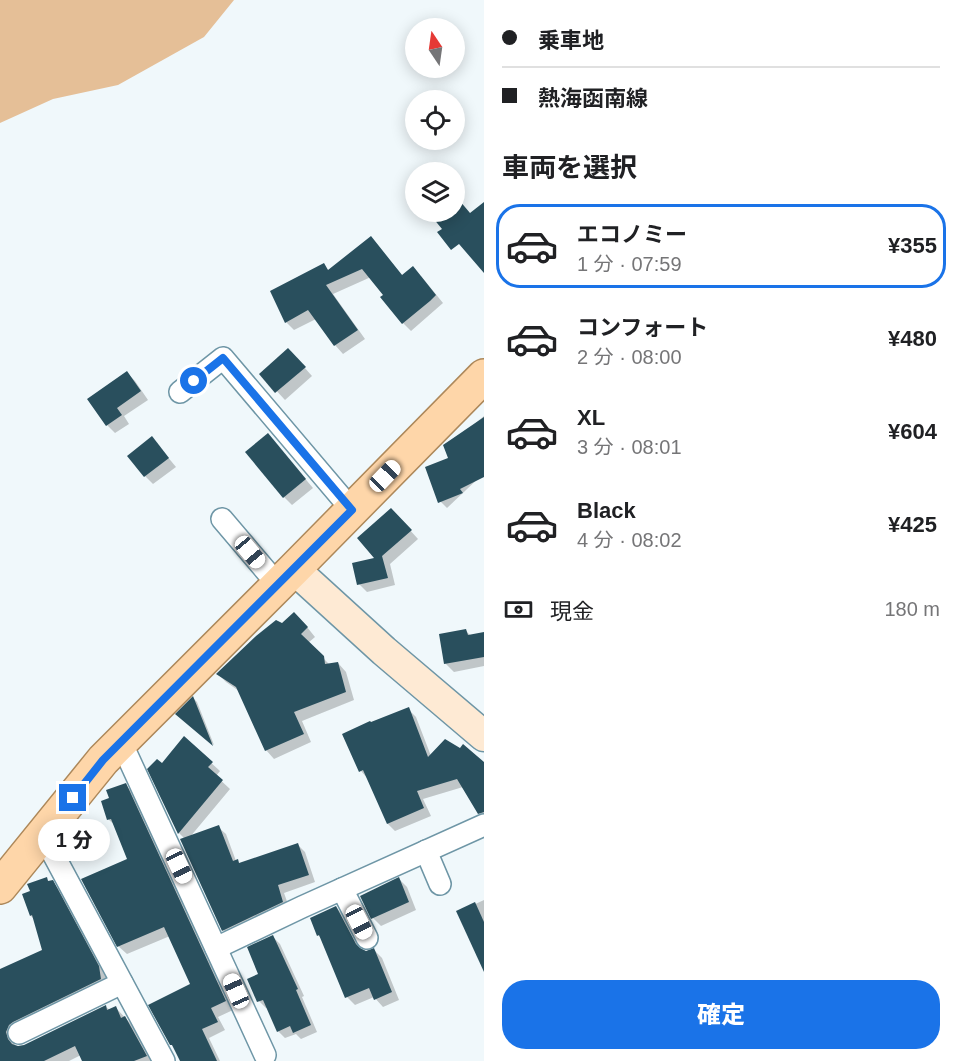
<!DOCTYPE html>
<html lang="ja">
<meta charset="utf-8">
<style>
:root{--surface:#fff;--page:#f2f2f2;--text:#202124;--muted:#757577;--line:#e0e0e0;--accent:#1a73e8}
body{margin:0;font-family:Arial,"Noto Sans JP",sans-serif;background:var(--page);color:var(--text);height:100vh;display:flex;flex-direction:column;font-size:22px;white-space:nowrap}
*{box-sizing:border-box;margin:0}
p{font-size:20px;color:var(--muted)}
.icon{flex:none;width:33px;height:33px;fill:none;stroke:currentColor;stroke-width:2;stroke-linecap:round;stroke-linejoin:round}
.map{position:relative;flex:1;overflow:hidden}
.panel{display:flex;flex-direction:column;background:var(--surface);width:474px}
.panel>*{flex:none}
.guide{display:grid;align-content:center;height:132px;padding:0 18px;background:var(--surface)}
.needle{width:39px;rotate:347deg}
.fabs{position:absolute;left:405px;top:18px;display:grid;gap:12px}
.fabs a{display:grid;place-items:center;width:60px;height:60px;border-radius:50%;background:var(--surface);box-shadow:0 3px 15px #0003;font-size:30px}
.end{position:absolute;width:27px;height:27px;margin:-14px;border:8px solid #1a73e8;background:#fff;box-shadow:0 0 0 3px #fff}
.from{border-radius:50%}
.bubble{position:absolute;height:42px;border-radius:21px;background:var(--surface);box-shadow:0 3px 15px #0003;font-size:20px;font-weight:800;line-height:42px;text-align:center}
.car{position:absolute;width:18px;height:36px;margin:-18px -9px;border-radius:8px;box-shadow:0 0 4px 2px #0007;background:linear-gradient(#fff 24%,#345 0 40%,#fff 0 76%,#345 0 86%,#fff 0)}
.guide b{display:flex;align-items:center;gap:21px;height:57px;font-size:22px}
.guide b+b{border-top:2px solid var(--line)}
.guide i{width:15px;height:15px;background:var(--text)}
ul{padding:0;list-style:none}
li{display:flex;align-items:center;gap:18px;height:84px;margin:0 12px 9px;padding:0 6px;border:3px solid transparent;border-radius:24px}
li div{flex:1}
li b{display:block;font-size:22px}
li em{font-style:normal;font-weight:800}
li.selected{border-color:var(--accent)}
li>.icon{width:54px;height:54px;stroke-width:1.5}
h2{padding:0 18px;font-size:27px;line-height:72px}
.pay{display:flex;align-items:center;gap:15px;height:66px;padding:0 18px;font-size:22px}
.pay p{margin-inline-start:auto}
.primary-button{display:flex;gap:12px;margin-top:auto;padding:12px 18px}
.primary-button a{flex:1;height:69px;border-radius:24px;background:var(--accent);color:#fff;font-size:24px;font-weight:800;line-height:69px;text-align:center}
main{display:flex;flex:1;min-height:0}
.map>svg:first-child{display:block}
</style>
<main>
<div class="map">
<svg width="484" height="1061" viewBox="0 0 484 1061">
<rect width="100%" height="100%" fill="#f0f8fb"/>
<path fill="#e5bf97" d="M0 0H234L204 37 118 85 53 99 0 123Z"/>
<g fill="#0003">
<path d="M371 238 403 276H421L443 303 411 331 403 323 385 295 371 277 333 294 365 339 343 354 335 345 316 319 294 330 286 322 323 265 329 271Z"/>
<path d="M296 358 312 376 285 400 261 374Z"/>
<path d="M127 373 135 381 148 400 124 416 129 424 115 433 107 425Z"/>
<path d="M484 416V473L447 508 438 499 450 458 471 427Z"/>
<path d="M152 438 176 467 153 484 145 476Z"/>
<path d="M275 443 313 488 292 505 284 497Z"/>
<path d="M399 518 418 539 390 564 395 585 367 592 359 584 377 558Z"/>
<path d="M303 622 315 637 308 643 330 665 338 663 346 672 354 700 302 721 311 742 274 759 266 750 239 691 226 682 218 674 282 624Z"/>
<path d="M466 631 471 636 484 634V666L454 672 445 663Z"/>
<path d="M193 698 197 702 214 745 181 718Z"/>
<path d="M408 709 416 717 431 756 484 764V817L479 813 463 787 423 799 431 816 395 831 388 824 368 779 361 771 344 735Z"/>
<path d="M185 739 220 771 216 776 230 789 190 837 218 827 226 834 236 861 240 864 298 845 305 852 315 882 284 893 290 910 231 938 223 930 185 839 179 833 149 769 162 765Z"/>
<path d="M125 784 133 793 233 1010 218 1017 225 1030 209 1038 220 1061H182L175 1048 171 1044 192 985 170 936 127 954 118 946 129 860 116 826 109 820 111 799Z"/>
<path d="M46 879 50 882H52L60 890 106 976 109 987 14 1040 15 1046H24L106 1007 110 1010 116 1008 133 1026 152 1061H83L81 1055 69 1061H0V970L44 951 35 920 31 916 24 895 31 892Z"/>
<path d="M399 879 407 887 416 910 381 926 373 918Z"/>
<path d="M484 900V964L458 912Z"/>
<path d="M336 907 344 916 362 951 366 952 374 950 382 958 399 1000 383 1007 374 997 355 1005 347 997 322 939 318 935Z"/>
<path d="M273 937 280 944 304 996 302 997 317 1032 301 1039 296 1034 285 1038 278 1031 268 1008H266L259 1001 260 975Z"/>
</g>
<g fill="#294f5d">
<path d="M454 194 470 213 484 202V273L459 244 451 250 437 232 442 229 428 212H454Z"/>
<path d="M371 236 402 275 413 266 436 295 430 301 402 324 380 297 383 295 362 269 326 285 358 330 334 346 308 310 285 323 270 291 324 263 328 270Z"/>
<path d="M288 348 306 367 275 393 259 374Z"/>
<path d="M127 371 141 391 117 408 122 415 106 426 87 399Z"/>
<path d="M484 417V477L460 489 463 493 438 503 425 467 448 458 443 445Z"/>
<path d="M268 433 306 479 283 498 245 452Z"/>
<path d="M152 436 169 458 144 477 127 456Z"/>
<path d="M391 508 412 530 382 556 388 578 357 585 352 563 374 558 357 538Z"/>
<path d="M294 612 308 627 301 634 324 656 325 664 338 662 346 692 294 712 304 734 265 751 236 687 216 674 256 636 276 620 282 623Z"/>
<path d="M466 629 468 635 484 632V657L444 664 439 634Z"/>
<path d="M193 696 213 746 175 714Z"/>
<path d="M409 707 428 757 445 739 460 748 463 744 484 762V812L478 814 457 779 417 791 424 808 387 824 363 770 359 772 342 734 370 721 371 722Z"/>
<path d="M184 736 213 762 208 767 223 780 178 834 147 769 157 759 162 763Z"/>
<path d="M126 783 226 1001 211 1008 218 1022 202 1029 217 1061H180L172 1045H170L148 1005 190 984 164 927 117 947 81 879 127 859 111 819 107 820 101 801 109 798 106 790Z"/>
<path d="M219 825 233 861 238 859 239 863 298 843 309 875 278 885 283 902 222 931 180 839Z"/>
<path d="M47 877 48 881 53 880 99 966 101 979 13 1022 9 1025 6 1032 8 1039 12 1044 18 1046 24 1045 106 1005 107 1010 116 1006 121 1018 125 1016 147 1056 134 1061H82L75 1046 44 1061H0V969L42 950 32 915 30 916 22 894 30 891 27 884Z"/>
<path d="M399 877 409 902 371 919 360 896Z"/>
<path d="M475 902 484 922V972L456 911Z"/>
<path d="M336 906 356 944 360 948 366 951 374 948 392 992 374 1000 369 988 345 998 319 935 317 936 310 918Z"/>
<path d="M273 935 298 989 296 990 311 1025 293 1033 290 1026 277 1032 263 1000 257 1002 247 979 258 974 247 947Z"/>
</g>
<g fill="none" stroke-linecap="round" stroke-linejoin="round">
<defs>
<g id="street">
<path d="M180 392 223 358 352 510"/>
<path d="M222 519 278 585"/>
<path d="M121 742 265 1055"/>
<path d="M43 835 164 1061"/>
<path d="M426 851 440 884"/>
<path d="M342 889 367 938"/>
<path d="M216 948 302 907 484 825"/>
<path d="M19 1033 122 983"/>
</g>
<path id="secondary" d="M294 569 384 651 484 736"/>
<path id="primary" d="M0 887 103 760 294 569 484 376"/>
</defs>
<use href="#street" stroke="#6e96a6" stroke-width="24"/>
<use href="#secondary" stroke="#6e96a6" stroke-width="33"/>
<use href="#primary" stroke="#ad885a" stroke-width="36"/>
<use href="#street" stroke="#fff" stroke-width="21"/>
<use href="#secondary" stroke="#feead4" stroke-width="30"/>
<use href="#primary" stroke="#fed6a9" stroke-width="33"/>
</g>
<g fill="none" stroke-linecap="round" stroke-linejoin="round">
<path stroke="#1a73e8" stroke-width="8" d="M73 798 103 760 352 510 223 358 194 381"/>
</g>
</svg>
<div class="fabs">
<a><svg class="needle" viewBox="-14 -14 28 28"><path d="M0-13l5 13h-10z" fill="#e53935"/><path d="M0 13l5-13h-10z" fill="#757577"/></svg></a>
<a><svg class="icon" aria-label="locate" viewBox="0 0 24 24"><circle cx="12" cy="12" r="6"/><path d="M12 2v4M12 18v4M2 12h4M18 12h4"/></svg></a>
<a><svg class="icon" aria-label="layers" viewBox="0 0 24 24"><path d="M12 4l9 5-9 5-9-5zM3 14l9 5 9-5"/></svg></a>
</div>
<i class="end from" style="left:194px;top:381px"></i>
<i class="end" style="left:73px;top:798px"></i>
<div class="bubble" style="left:38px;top:819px;width:72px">1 分</div>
<i class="car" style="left:385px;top:476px;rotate:44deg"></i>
<i class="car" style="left:250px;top:552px;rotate:140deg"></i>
<i class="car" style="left:179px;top:866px;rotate:155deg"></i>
<i class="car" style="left:359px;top:922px;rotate:153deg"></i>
<i class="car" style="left:236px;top:991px;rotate:336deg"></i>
</div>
<section class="panel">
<div class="guide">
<b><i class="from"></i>乗車地</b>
<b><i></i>熱海函南線</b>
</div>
<h2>車両を選択</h2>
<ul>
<li class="selected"><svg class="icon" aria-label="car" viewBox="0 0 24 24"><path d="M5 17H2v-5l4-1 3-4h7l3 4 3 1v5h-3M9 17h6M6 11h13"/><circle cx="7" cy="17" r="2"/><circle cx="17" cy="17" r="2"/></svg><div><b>エコノミー</b><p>1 分 · 07:59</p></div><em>¥355</em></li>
<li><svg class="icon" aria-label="car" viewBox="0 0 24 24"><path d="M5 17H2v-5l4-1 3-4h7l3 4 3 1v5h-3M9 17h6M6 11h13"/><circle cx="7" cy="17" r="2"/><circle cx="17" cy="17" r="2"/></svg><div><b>コンフォート</b><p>2 分 · 08:00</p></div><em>¥480</em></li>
<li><svg class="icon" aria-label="car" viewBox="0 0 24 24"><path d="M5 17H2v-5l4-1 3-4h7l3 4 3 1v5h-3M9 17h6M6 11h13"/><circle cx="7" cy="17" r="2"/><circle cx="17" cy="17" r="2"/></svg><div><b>XL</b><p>3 分 · 08:01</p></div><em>¥604</em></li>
<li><svg class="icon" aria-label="car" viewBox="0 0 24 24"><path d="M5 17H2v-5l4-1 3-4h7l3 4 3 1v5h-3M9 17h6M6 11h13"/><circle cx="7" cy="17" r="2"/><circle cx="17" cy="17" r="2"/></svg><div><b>Black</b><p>4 分 · 08:02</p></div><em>¥425</em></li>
</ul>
<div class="pay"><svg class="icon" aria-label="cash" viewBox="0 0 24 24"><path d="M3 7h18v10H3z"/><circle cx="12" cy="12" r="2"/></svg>現金<p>180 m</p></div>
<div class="primary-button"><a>確定</a></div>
</section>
</main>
